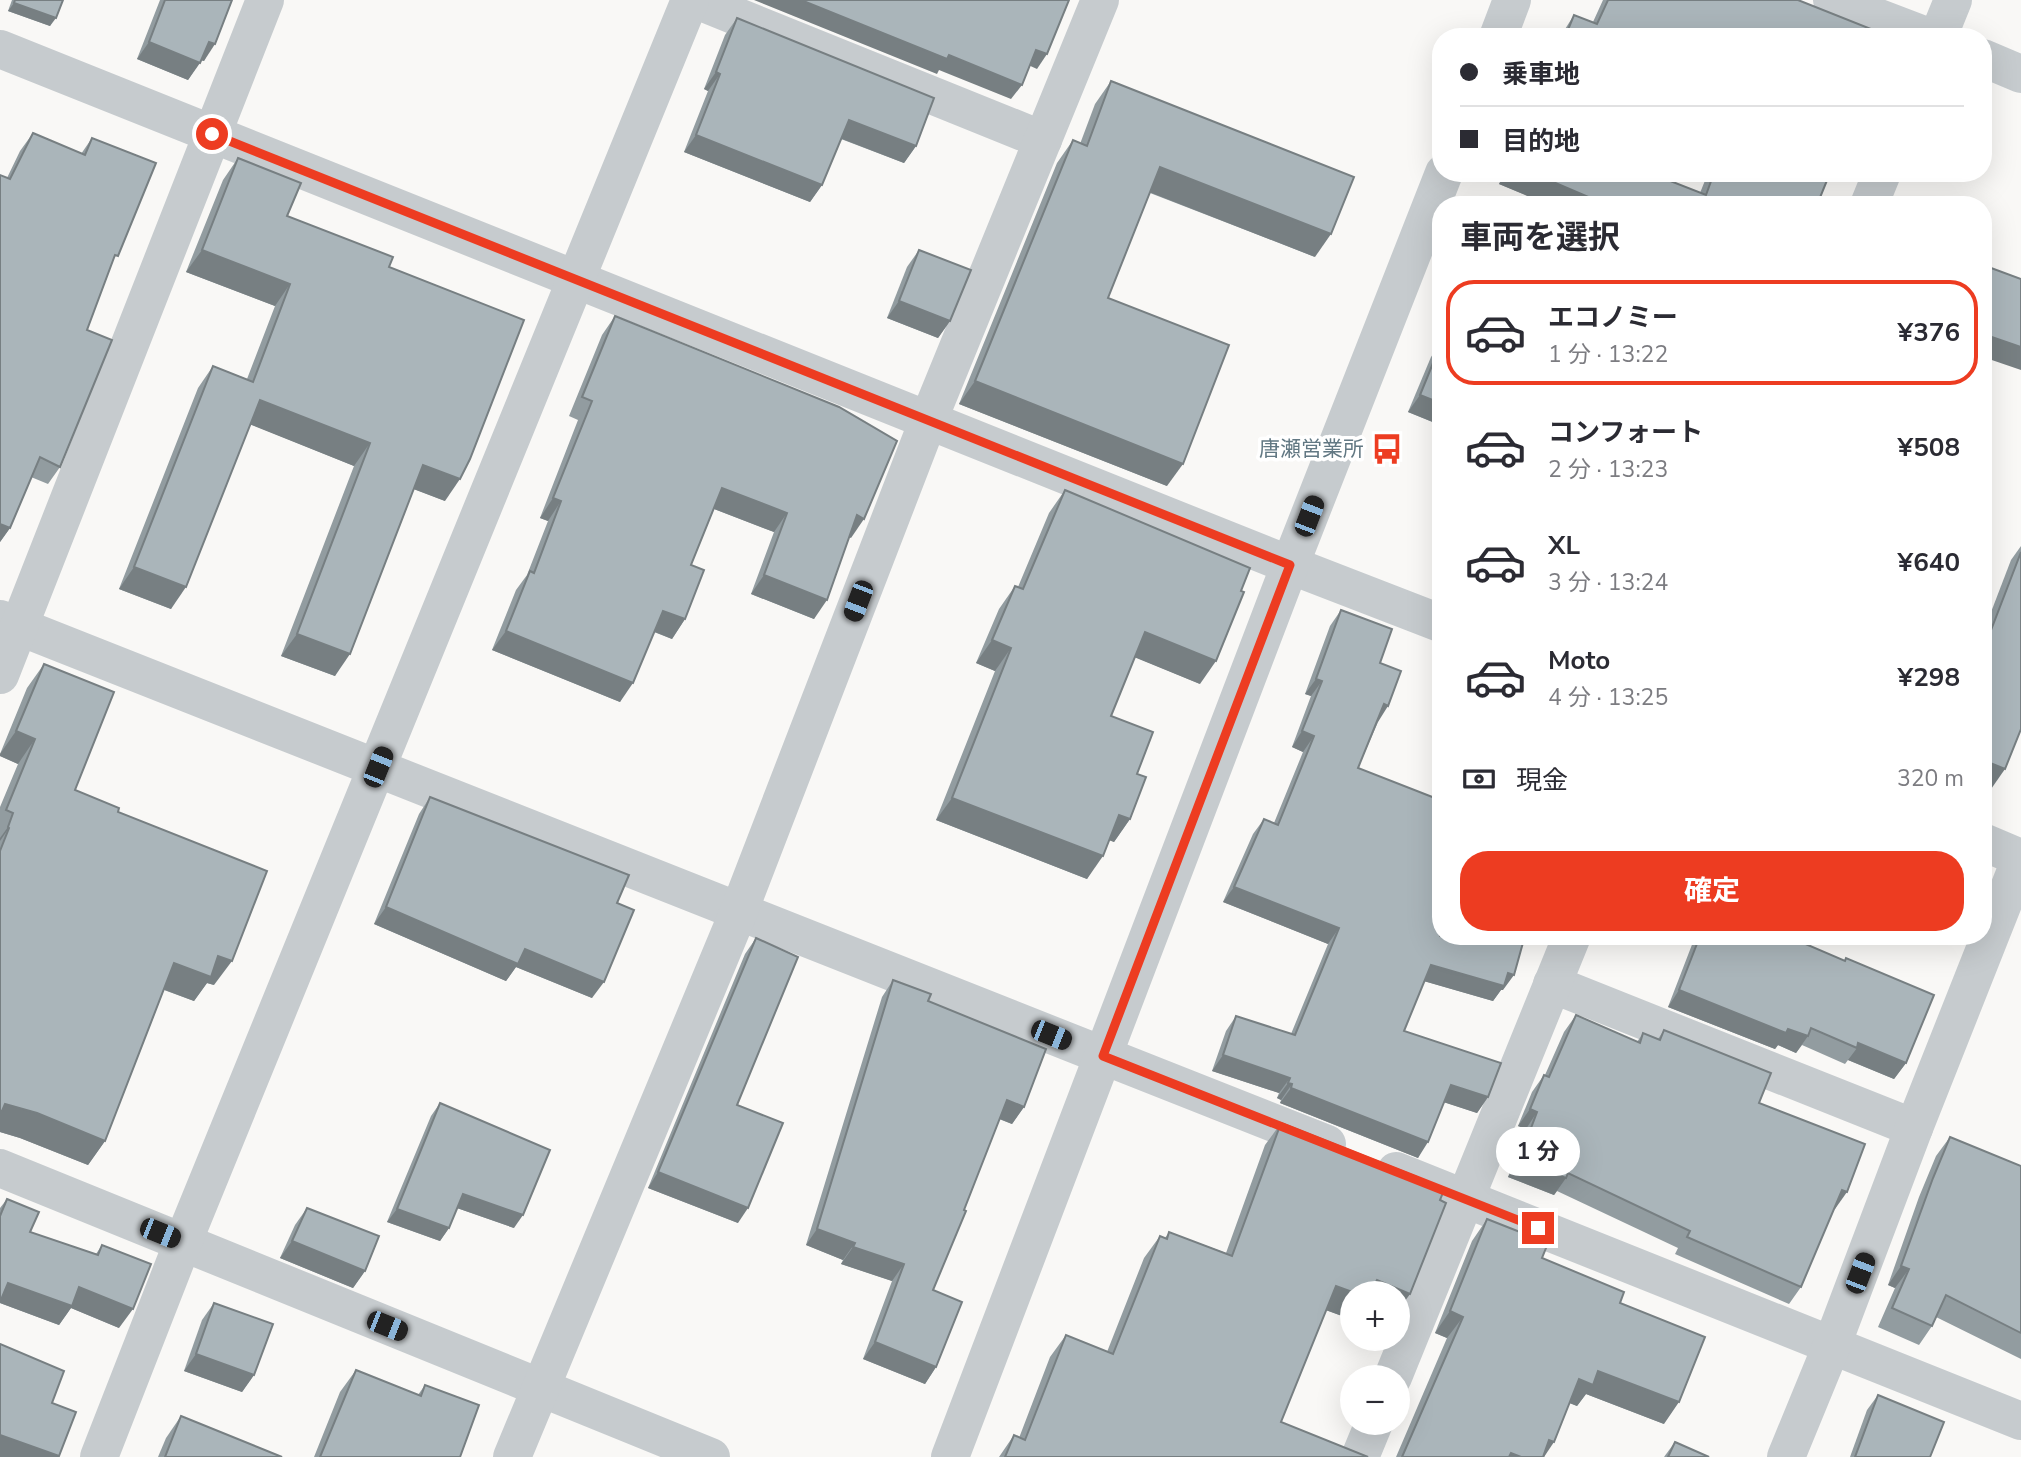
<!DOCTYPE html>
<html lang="ja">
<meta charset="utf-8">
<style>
:root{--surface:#fff;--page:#f2f2f3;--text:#2b2b33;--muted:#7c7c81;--line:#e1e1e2;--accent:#ed3c21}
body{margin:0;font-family:"Nunito Sans","Noto Sans JP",sans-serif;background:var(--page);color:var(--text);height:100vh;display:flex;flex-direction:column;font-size:26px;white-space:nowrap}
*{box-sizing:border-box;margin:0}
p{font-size:23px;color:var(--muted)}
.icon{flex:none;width:38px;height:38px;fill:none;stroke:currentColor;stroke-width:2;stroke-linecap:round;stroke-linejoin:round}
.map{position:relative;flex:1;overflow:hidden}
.panel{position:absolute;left:1432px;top:196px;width:560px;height:749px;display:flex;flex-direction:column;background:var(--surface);border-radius:28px;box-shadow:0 7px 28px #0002}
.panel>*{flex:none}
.banner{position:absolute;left:1432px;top:28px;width:560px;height:154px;border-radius:28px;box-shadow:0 7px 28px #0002;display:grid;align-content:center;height:154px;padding:0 28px;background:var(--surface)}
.buttons{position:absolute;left:1340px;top:1281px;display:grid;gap:14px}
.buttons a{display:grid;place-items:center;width:70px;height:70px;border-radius:50%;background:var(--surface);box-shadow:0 7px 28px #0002;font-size:35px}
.end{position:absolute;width:32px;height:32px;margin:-16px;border:9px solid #ed3c21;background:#fff;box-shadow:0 0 0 4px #fff}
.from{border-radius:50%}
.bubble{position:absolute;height:49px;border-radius:24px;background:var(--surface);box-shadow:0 7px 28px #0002;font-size:23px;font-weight:700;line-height:49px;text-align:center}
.car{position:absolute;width:21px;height:42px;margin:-21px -10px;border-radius:9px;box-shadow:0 0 5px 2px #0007;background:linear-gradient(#222 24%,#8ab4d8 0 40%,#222 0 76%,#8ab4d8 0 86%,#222 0)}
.banner b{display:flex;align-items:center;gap:24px;height:66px;font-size:26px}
.banner b+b{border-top:2px solid var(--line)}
.banner i{width:18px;height:18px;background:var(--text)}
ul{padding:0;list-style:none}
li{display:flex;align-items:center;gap:21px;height:105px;margin:0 14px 10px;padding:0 14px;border:4px solid transparent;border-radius:28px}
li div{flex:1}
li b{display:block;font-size:26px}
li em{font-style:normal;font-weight:700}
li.on{border-color:var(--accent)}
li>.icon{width:63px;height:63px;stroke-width:1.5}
h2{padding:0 28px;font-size:32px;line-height:84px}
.pay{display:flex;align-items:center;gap:18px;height:77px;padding:0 28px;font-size:26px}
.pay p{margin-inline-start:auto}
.button{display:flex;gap:14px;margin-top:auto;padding:14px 28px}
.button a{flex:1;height:80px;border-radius:28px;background:var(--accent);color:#fff;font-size:28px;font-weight:700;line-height:80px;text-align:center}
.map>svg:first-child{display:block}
</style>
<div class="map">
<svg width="2021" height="1457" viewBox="0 0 2021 1457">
<rect width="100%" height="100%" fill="#f9f8f6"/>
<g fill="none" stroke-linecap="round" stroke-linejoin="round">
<g stroke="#c6cbce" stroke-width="38">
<path d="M696 0 1043 140"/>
<path d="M1832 0 1929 37"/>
<path d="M1938 37 1953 0"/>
<path d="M0 49 1290 565 1440 623"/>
<path d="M1983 58 2021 74"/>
<path d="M1869 205 1882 173"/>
<path d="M0 619 1327 1144"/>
<path d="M0 675 265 0"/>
<path d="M1983 842 2021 858"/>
<path d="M1552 984 1914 1128"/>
<path d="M0 1168 711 1457"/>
<path d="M1396 1171 2021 1421"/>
<path d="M1393 1377 1572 936"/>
<path d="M99 1457 183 1242 690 0"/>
<path d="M512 1457 739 911 928 421 1100 0"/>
<path d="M1360 1457 1374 1423"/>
<path d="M1786 1457 1832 1345 1914 1128 2021 858"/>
</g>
<g stroke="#c6cbce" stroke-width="38">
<path d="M1498 37 1512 0"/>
<path d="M950 1457 1290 565 1444 173"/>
</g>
</g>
<g fill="#929ca0">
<path d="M12 0H63L50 26 8 11Z"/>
<path d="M160 0H232L204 61 201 60 188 80 137 59Z"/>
<path d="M1603 0H1798L1885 37H1560L1574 15 1593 22Z"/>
<path d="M737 18 916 146 904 163 841 139 822 185 810 202 684 152 708 91 704 89 725 35Z"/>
<path d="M1111 81 1315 257 1150 193 1108 298 1167 486 959 404 1057 163 1073 140 1080 144 1095 104Z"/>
<path d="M33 133 81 154 92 138 110 267 87 330 60 467 48 484 31 477 10 528 0 542V175L7 178 20 151Z"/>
<path d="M238 158 287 216 389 267 445 501 414 489 335 676 281 656 354 466 250 424 171 609 119 589 198 388 213 366 247 379 275 306 186 272 223 180Z"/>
<path d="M1504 173H1650L1700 193 1708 173H1830L1817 205H1549L1499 184Z"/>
<path d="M919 250 950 321 938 338 887 318 907 267Z"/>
<path d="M615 316 851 538 849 537 814 619 751 594 774 532 714 509 691 565 685 619 672 639 654 632 620 702 492 650 516 590 527 575 548 521 540 518 578 420 569 416 602 335Z"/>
<path d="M1440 344V425L1408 412 1431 357Z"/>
<path d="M1065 490 1200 684 1135 657 1111 716 1137 774 1130 819 1114 842 1110 840 1087 879 936 820 995 671 976 663 999 609 1015 586 1018 587 1049 513Z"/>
<path d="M2021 546V729L1989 792 1983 789V633L2011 560Z"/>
<path d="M1341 610 1380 663 1378 722 1358 768 1503 990H1501L1493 1001 1424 981 1404 1031 1488 1097 1477 1113 1444 1102 1418 1158 1280 1103 1281 1100 1277 1098 1279 1093 1212 1071 1226 1031 1236 1016 1291 1034 1328 944 1223 902 1253 834 1264 819 1274 823 1303 752 1292 747 1311 696 1305 694 1330 626Z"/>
<path d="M44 664 75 790 118 812 214 985 207 983 194 1001 164 990 105 1141 88 1165 20 1138 0 1132V807L18 764 0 756V754L27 688Z"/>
<path d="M430 797 617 903 592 998 516 967 506 981 374 924 419 814Z"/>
<path d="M1697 936H1787L1844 961 1846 958 1906 1063 1894 1079 1848 1060 1845 1064 1802 1045 1796 1053 1778 1045 1775 1049 1668 1007 1693 942Z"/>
<path d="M756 938 737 1105 738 1223 648 1188 745 954Z"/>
<path d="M893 980 928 1001 1024 1107 1012 1124 999 1119 933 1290 936 1367 925 1384 863 1359 892 1281 841 1264 843 1260 806 1245 882 997Z"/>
<path d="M1576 1015 1637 1042 1643 1033 1658 1039 1664 1030 1759 1103 1835 1209 1834 1208 1801 1287 1789 1304 1675 1254 1678 1248 1557 1191 1554 1195 1508 1177 1526 1129 1518 1126 1532 1092 1544 1075H1545L1564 1032Z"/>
<path d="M440 1103 514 1228 457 1208 449 1228 440 1241 387 1222 431 1116Z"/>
<path d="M1281 1123 1416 1179 1410 1294 1398 1310V1293H1353V1320L1326 1310 1281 1422 1368 1457H999L1014 1435 1019 1438 1050 1357 1066 1335 1107 1352 1144 1258 1160 1236 1165 1238 1169 1232 1226 1253 1265 1145Z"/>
<path d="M1950 1137 2021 1166V1359L1936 1317 1932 1326 1919 1345 1878 1327 1895 1288 1888 1285 1919 1197 1936 1156Z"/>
<path d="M7 1199 30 1232 96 1254 102 1245 119 1328 71 1308 59 1325 0 1303V1208Z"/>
<path d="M307 1208 365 1271 353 1288 280 1258 295 1225Z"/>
<path d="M1487 1219 1542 1258 1620 1303 1664 1424 1586 1394 1577 1406 1570 1403 1544 1457H1396L1447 1338 1435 1333 1472 1241Z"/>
<path d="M214 1303 254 1375 242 1392 184 1371 202 1320Z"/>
<path d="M356 1370 418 1395 425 1385 460 1457H314L340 1392Z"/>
<path d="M1878 1395 1930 1457H1850L1867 1410Z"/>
<path d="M181 1416 282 1457H158L166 1438Z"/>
<path d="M1675 1442 1709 1457H1664Z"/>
</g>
<g fill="#777f82">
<path d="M754 0H801L949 55 1022 85 1011 99 939 70 937 74Z"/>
<path d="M14 3 56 18 50 26 8 11Z"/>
<path d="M149 42 200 63 188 80 137 59Z"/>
<path d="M209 42 215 44 204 61 197 59Z"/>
<path d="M1036 50 1047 54 1037 69 1026 64Z"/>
<path d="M716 72 720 74 708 91 704 89Z"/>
<path d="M849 120 916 146 904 163 837 137Z"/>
<path d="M696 135 822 185 810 202 684 152Z"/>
<path d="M1160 167 1331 234 1315 257 1144 190Z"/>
<path d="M1507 173H1532L1607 205H1549L1499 184Z"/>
<path d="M202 250 290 284 275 306 186 272Z"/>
<path d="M899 301 950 321 938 338 887 318Z"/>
<path d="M1983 334 2021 347V370L1983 357Z"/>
<path d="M975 381 1183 464 1167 486 959 404Z"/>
<path d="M1420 395 1440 403V425L1408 412Z"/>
<path d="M260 400 370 443 354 466 244 422Z"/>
<path d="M423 465 460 479 445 501 408 487Z"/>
<path d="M722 488 787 513 774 532 709 507Z"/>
<path d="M553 498 561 501 548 521 540 518Z"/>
<path d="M857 515 864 519 851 538 843 534Z"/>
<path d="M0 524 10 528 0 542Z"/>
<path d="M134 567 186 587 171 609 119 589Z"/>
<path d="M764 575 827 600 814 619 751 594Z"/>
<path d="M663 611 685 619 672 639 650 630Z"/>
<path d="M506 631 633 683 620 702 492 650Z"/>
<path d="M1145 632 1216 661 1200 684 1129 655Z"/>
<path d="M297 634 350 654 335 676 281 656Z"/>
<path d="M992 640 1011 648 995 671 976 663Z"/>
<path d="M1316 679 1322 681 1311 696 1305 694Z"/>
<path d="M1384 704 1388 706 1378 722 1373 720Z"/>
<path d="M16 731 35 739 18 764 0 756V754Z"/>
<path d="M1302 731 1314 736 1303 752 1292 747Z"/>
<path d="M1983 760 2005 769 1989 792 1983 789Z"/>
<path d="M952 798 1103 856 1087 879 936 820Z"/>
<path d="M1119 815 1130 819 1114 842 1103 838Z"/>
<path d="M8 827 9 828 0 841V838Z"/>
<path d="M1234 887 1339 928 1328 944 1223 902Z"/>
<path d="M386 907 525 949 604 982 592 998 516 967 506 981 374 924Z"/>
<path d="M218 956 232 961 214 985 207 983 194 1001 157 987 174 963Z"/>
<path d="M1431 965 1508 973 1514 975 1503 990H1501L1493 1001 1420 980Z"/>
<path d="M1679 990 1788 1029 1808 1036 1796 1053 1778 1045 1775 1049 1668 1007Z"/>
<path d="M1858 1043 1906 1063 1894 1079 1848 1060 1857 1048Z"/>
<path d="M1223 1055 1290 1078 1279 1093 1212 1071Z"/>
<path d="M1288 1083 1292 1084 1281 1100 1277 1098Z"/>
<path d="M1451 1085 1488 1097 1477 1113 1440 1101Z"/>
<path d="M1291 1088 1428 1142 1418 1158 1280 1103Z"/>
<path d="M1007 1100 1024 1107 1012 1124 995 1117Z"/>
<path d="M5 1104 37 1113 105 1141 88 1165 20 1138 0 1132V1111Z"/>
<path d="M1530 1109 1537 1112 1526 1129 1518 1126Z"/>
<path d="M1519 1160 1566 1178 1554 1195 1508 1177Z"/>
<path d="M658 1172 748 1208 738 1223 648 1188Z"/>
<path d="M1842 1190 1847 1192 1835 1209 1830 1207Z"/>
<path d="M463 1194 523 1215 514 1228 454 1207Z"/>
<path d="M397 1209 449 1228 440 1241 387 1222Z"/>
<path d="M817 1229 855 1243 843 1260 806 1245Z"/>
<path d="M292 1241 365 1271 353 1288 280 1258Z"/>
<path d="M853 1247 904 1264 892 1281 841 1264Z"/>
<path d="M1901 1266 1909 1269 1895 1288 1888 1285Z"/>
<path d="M1377 1280 1410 1294 1398 1310V1293H1367Z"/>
<path d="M8 1283 79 1287 133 1309 119 1328 71 1308 59 1325 0 1303V1294Z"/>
<path d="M1336 1286 1355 1293H1353V1320L1320 1308Z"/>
<path d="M1450 1311 1463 1317 1447 1338 1435 1333Z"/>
<path d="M875 1342 936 1367 925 1384 863 1359Z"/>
<path d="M196 1354 254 1375 242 1392 184 1371Z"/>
<path d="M1598 1371 1679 1402 1664 1424 1586 1394 1577 1406 1564 1401 1579 1379Z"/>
<path d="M0 1435 59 1456V1457H0Z"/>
<path d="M1549 1440 1554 1442 1544 1457H1537Z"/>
<path d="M1511 1453 1521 1457H1508Z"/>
</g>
<g fill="#aab5ba" stroke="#777f82" stroke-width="2">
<path d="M15 0H63L56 18 14 3Z"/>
<path d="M165 0H232L215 44 209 42 200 63 149 42Z"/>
<path d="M801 0H1069L1047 54 1036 50 1022 85 949 55 947 59Z"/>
<path d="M1608 0H1798L1886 35 1885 37H1565L1574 15 1597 24Z"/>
<path d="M737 18 934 98 916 146 849 120 822 185 696 135 720 74 716 72Z"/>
<path d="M1111 81 1354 177 1331 234 1160 167 1108 298 1229 345 1183 464 975 381 1073 140 1087 146Z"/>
<path d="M33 133 85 155 92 138 156 163 118 256 115 255 87 330 112 340 60 467 40 457 10 528 0 524V175L10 179Z"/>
<path d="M238 158 301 183 287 216 393 257 389 267 524 320 470 459 460 479 423 465 350 654 297 634 370 443 260 400 186 587 134 567 213 366 253 382 290 284 202 250Z"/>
<path d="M1532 173H1650L1706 195 1714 173H1830L1817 205H1607Z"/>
<path d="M919 250 971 270 950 321 899 301Z"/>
<path d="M1983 265 2021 279V347L1983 334Z"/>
<path d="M615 316 839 407 897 441 864 519 857 515 827 600 764 575 787 513 722 488 691 565 704 570 685 619 663 611 633 683 506 631 530 571 534 573 561 501 553 498 592 401 582 397Z"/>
<path d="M1440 346V403L1420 395Z"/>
<path d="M1065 490 1250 568 1241 591 1244 592 1216 661 1145 632 1111 716 1153 732 1137 774 1146 777 1130 819 1119 815 1103 856 952 798 1011 648 992 640 1015 586 1023 589Z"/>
<path d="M2021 552V729L2005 769 1983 760V651Z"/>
<path d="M1341 610 1392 629 1380 663 1401 671 1388 706 1384 704 1358 768 1440 800V936H1517L1524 939 1514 975 1508 973 1504 986 1431 965 1404 1031 1501 1063 1488 1097 1451 1085 1428 1142 1291 1088 1292 1084 1288 1083 1290 1078 1223 1055 1236 1016 1295 1035 1339 928 1234 887 1264 819 1278 825 1314 736 1302 731 1322 681 1316 679Z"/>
<path d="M44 664 114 692 75 790 119 808 118 812 267 871 232 961 218 956 211 977 174 963 105 1141 37 1113 5 1104 2 1111H0V851L9 828 8 827 13 813 6 810 35 739 16 731Z"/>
<path d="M430 797 629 875 617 903 634 910 604 982 525 949 518 964 386 907Z"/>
<path d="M1700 936H1787L1845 961 1846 958 1934 995 1906 1063 1858 1043 1857 1048 1811 1028 1808 1036 1788 1029 1786 1033 1679 990Z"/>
<path d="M756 938 798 957 737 1105 783 1123 748 1208 658 1172Z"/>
<path d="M893 980 931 994 928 1001 1046 1049 1024 1107 1007 1100 964 1210 966 1211 933 1290 962 1302 936 1367 875 1342 904 1264 853 1247 855 1243 817 1229Z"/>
<path d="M1576 1015 1640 1043 1643 1033 1660 1040 1664 1030 1771 1073 1759 1103 1865 1144 1847 1192 1842 1190 1801 1287 1687 1237 1690 1231 1568 1173 1566 1178 1519 1160 1537 1112 1530 1109 1544 1075 1549 1077Z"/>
<path d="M440 1103 550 1150 523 1215 463 1194 449 1228 397 1209Z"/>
<path d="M1281 1123 1417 1177 1416 1179 1444 1190 1440 1200 1446 1203 1410 1294 1377 1280 1370 1293H1355L1336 1286 1281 1422 1368 1457H1005L1014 1435 1025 1440 1066 1335 1113 1354 1160 1236 1167 1239 1169 1232 1232 1256Z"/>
<path d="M1950 1137 2021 1166V1333L1946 1295 1932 1326 1892 1308 1909 1269 1901 1266 1933 1178Z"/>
<path d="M7 1199 39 1212 30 1232 98 1255 102 1245 151 1264 133 1309 79 1287 72 1306 8 1283 0 1302V1216Z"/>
<path d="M307 1208 379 1236 365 1271 292 1241Z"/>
<path d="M1487 1219 1548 1243 1542 1258 1624 1292 1620 1303 1705 1337 1679 1402 1598 1371 1593 1385 1579 1379 1554 1442 1549 1440 1543 1457H1521L1511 1453 1509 1457H1402L1463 1317 1450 1311Z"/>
<path d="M214 1303 273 1324 254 1375 196 1354Z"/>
<path d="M0 1344 64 1371 52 1403 76 1412 59 1456 0 1435Z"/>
<path d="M356 1370 421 1396 425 1385 479 1405 460 1457H320Z"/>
<path d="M1878 1395 1944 1422 1930 1457H1855Z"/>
<path d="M181 1416 282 1457H165Z"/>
<path d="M1675 1442 1709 1457H1668Z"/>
</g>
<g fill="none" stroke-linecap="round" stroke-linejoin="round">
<path stroke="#ed3c21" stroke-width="9" d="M212 134 1290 565 1103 1056 1538 1228"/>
</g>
<defs>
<symbol id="bus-bare" viewBox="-9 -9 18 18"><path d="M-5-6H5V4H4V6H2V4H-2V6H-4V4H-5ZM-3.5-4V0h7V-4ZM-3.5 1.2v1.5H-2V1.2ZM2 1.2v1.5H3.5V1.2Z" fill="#ed3c21" stroke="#fff" stroke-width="2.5" paint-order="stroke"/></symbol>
</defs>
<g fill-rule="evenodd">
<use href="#bus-bare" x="1365" y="427" width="44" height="44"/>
</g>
<g text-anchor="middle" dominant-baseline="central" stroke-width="7" stroke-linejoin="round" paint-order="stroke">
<g font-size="21" fill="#627883" stroke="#fff" text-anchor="end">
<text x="1364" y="449">唐瀬営業所</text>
</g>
</g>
</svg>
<div class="buttons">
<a>+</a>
<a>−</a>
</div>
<i class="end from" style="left:212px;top:134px"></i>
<i class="end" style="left:1538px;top:1228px"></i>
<div class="bubble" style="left:1496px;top:1127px;width:84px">1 分</div>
<i class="car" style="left:1309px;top:516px;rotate:21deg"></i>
<i class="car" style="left:858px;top:601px;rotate:201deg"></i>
<i class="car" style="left:378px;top:767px;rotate:22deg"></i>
<i class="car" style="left:1051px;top:1035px;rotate:112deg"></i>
<i class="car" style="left:160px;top:1233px;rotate:112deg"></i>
<i class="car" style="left:1860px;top:1273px;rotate:21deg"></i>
<i class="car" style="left:387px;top:1326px;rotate:112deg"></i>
<div class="banner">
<b><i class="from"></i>乗車地</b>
<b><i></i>目的地</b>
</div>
<section class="panel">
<h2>車両を選択</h2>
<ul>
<li class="on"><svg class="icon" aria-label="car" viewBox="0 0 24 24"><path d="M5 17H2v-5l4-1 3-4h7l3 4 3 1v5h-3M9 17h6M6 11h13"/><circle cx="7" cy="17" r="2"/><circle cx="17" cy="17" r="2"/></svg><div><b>エコノミー</b><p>1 分 · 13:22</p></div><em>¥376</em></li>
<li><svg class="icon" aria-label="car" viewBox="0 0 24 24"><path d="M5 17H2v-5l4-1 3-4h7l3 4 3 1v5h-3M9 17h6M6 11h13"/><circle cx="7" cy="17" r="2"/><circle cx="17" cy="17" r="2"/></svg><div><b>コンフォート</b><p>2 分 · 13:23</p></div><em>¥508</em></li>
<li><svg class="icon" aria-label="car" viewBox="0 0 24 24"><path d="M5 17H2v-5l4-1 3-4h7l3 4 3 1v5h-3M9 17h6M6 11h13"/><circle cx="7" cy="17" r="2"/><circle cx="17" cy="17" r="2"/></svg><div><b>XL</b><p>3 分 · 13:24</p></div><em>¥640</em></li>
<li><svg class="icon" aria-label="car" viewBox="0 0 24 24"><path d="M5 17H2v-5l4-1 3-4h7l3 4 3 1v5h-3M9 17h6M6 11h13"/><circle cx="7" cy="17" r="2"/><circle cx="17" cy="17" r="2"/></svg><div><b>Moto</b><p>4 分 · 13:25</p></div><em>¥298</em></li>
</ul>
<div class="pay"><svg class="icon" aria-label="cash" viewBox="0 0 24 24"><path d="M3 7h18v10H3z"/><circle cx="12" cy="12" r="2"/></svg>現金<p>320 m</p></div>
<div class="button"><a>確定</a></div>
</section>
</div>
